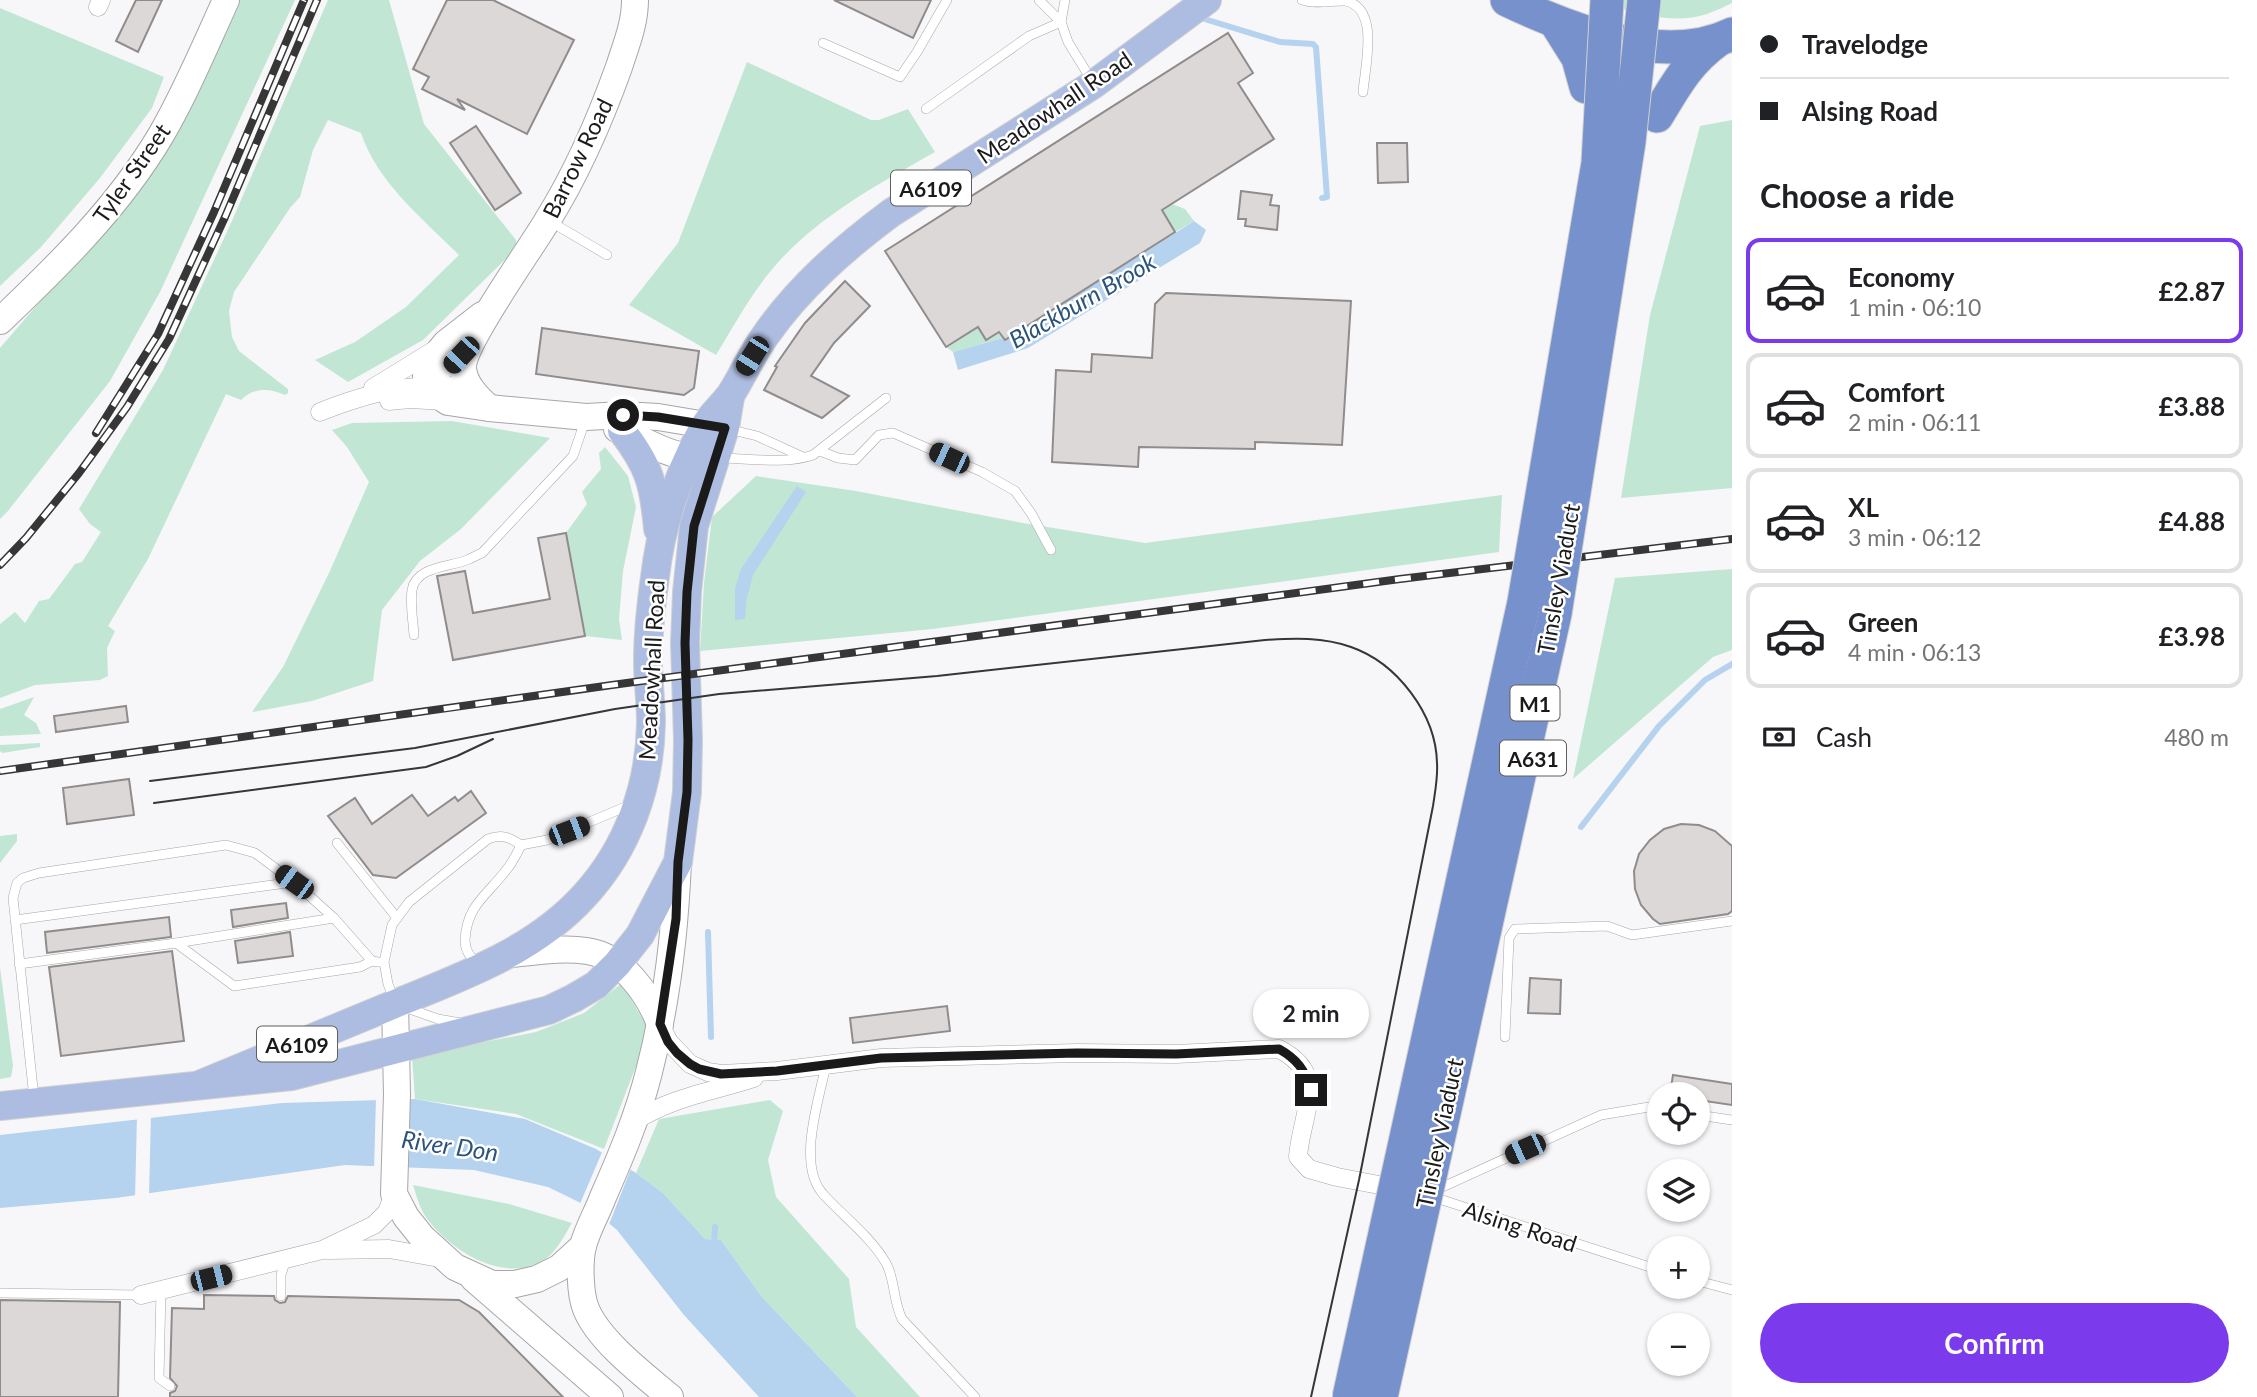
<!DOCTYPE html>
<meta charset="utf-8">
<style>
:root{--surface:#fff;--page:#f6f6f6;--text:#202124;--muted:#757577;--line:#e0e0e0;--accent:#7c3aed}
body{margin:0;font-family:Lato,sans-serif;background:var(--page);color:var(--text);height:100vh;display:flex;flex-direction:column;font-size:26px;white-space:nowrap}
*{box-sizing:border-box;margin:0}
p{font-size:23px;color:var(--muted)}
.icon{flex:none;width:38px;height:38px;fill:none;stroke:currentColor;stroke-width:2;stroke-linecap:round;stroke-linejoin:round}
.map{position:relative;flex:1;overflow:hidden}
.drawer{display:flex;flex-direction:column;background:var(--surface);width:525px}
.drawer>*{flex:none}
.hud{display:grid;align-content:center;height:154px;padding:0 28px;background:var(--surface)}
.buttons{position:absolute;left:1647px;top:1082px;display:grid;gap:14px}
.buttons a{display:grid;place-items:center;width:63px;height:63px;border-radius:50%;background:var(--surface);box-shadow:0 2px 5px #0004;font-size:35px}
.end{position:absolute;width:32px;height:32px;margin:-16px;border:9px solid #1a1a1b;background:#fff;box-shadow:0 0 0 4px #fff}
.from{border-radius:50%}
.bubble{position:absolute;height:49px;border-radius:24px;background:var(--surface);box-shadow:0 2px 5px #0004;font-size:23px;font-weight:700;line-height:49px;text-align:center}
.car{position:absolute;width:21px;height:42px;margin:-21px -10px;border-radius:9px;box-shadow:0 0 5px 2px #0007;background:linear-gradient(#222 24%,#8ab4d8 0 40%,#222 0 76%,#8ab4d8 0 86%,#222 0)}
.hud b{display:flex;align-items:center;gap:24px;height:66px;font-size:26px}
.hud b+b{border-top:2px solid var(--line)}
.hud i{width:18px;height:18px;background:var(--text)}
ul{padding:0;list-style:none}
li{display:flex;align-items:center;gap:21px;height:105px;margin:0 14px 10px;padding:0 14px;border:4px solid var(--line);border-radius:14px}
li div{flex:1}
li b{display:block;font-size:26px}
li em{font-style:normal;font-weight:700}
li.current{border-color:var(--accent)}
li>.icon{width:63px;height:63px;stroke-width:1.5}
h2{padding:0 28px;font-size:32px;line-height:84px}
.pay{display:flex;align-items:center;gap:18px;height:77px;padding:0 28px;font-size:26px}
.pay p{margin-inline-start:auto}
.button{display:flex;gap:14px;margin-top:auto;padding:14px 28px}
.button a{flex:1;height:80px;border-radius:42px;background:var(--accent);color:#fff;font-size:28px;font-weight:700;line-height:80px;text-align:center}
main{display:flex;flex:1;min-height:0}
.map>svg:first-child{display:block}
</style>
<main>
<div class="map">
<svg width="1732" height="1397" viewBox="0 0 1732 1397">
<rect width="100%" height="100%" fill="#f7f6f9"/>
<g fill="#c1e7d4">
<path d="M238 0H295L160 292 110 381 8 511 0 519V348L97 235Z"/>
<path d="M328 0H389L424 124 516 240 517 248 423 340 348 382 315 360 355 342 406 307 459 255C423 219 377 182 361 133L328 120 313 150 300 197 290 208 234 292 229 311 232 337 239 351 288 389V393L285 395C269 388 254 387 241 400L226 394 148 559 108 626 115 631 107 648 108 676 100 680 35 685 0 698V624L15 612 25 623 39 601 49 599 75 564 82 562 101 532 90 524 79 509 163 370 231 223Z"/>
<path d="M1593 0H1732V3C1724 7 1715 11 1707 14 1669 26 1629 11 1593 0Z"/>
<path d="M0 8 164 77 152 108 100 178 41 247 0 286Z"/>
<path d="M747 62 871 120H879L908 109 935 152C882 182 825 213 783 257 756 285 736 322 716 355L629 305 678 243Z"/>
<path d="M1732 120V488L1621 498 1650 315 1700 126Z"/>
<path d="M1172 204 1185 209 1194 221 1175 232 1162 210Z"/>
<path d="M978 327 1000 331 1003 338 953 352 946 347Z"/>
<path d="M452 421 550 438 461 529 420 561 382 610 373 681 312 701 252 712 283 667 329 573 369 482 347 447 332 430 352 423Z"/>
<path d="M605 447 628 476 636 507 623 571 619 619 622 640 585 636 566 533 587 504 582 492 601 469 599 453Z"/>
<path d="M756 476 856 491 1023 523 1145 543 1502 495 1499 552 933 629 700 651 704 583 712 517Z"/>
<path d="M1732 569V650L1713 657 1573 779 1615 578Z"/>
<path d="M34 697 24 715 36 723 41 734 0 736V709Z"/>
<path d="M40 743V747L2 753 0 751V745Z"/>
<path d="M17 834V841L0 863V836Z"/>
<path d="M0 967 13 1066 11 1077 0 1079Z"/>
<path d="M622 983 646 1025 638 1061 604 1149 516 1114 415 1099 412 1056 536 1032 584 1013Z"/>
<path d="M770 1100 783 1111 768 1160 776 1197 849 1279 856 1327 920 1397H857L762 1297 721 1240 705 1239 663 1193 636 1173 659 1119Z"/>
<path d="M413 1185 509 1204 572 1223C563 1238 554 1257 537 1264 498 1280 451 1250 428 1220 420 1210 417 1197 413 1185Z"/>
</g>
<g fill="#b5d2ee">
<path d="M1194 221 1206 230 1200 243 1028 348 958 370 953 352 1003 338 1006 340Z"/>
<path d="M797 486 806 492 753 575 746 602 745 619 735 620V588L741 569Z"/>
<path d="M415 1099 525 1119 596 1149 636 1173 663 1193 705 1239 721 1240 762 1297 857 1397H759L684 1315 617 1230 589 1207 548 1187 474 1170 345 1165 116 1198 0 1208V1135L282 1103Z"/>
</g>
<g fill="#f7f6f9">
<path d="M408 1096 406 1170H374L376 1097Z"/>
<path d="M151 1113 149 1197 135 1199 137 1115Z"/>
<path d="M603 1150 632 1166 608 1227 579 1206Z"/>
</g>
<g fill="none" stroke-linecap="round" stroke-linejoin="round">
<g stroke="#b5d2ee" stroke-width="6">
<path d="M1198 17 1280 42 1313 44 1316 47 1327 197 1322 198"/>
<path d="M1581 827 1659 726 1705 680 1732 664"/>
<path d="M708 932 711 1037"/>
<path d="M714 1246 715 1227"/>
</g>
</g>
<g fill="#dcd8d7" stroke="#908c8b" stroke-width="2">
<path d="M136 0H162L138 52 116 41Z"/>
<path d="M447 0H493L574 40 527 134 457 99 465 110 422 89 429 77 413 69Z"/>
<path d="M834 0H931L913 38Z"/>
<path d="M1228 33 1253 73 1238 83 1274 139 1162 210 1175 232 1005 340 999 332 986 340 978 327 946 347 885 251Z"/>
<path d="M476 126 521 193 495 210 450 143Z"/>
<path d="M1377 143H1407L1408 182 1378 183Z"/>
<path d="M1241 191 1272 195 1270 205 1279 206 1277 230 1245 226 1246 219H1238Z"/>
<path d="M845 281 870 306 834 343 811 376 849 396 822 418 764 390 777 367 775 366 805 323Z"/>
<path d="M1166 293 1351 301 1342 445 1255 442V449L1139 447 1138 467 1052 462 1056 370 1091 372 1092 354 1152 358 1155 304Z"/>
<path d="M542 328 699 351 694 388 684 395 536 374Z"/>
<path d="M566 533 585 636 453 660 437 576 465 571 473 613 550 599 538 538Z"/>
<path d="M126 706 128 722 56 732 54 716Z"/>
<path d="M129 779 134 815 67 824 63 788Z"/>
<path d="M471 791 486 813 396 878 373 875 328 816 355 798 372 824 412 795 428 816 455 797 458 801Z"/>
<path d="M1681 824 1699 825 1715 831 1732 846V911L1728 914 1660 924 1653 919 1641 905 1635 889 1634 871 1639 854 1650 840 1664 829Z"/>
<path d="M286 903 288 918 233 927 231 910Z"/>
<path d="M169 917 171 937 47 953 45 932Z"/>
<path d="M290 932 293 956 238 963 235 941Z"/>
<path d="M172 951 184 1041 61 1056 49 967Z"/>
<path d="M1530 978 1561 980 1560 1014 1528 1013Z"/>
<path d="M947 1006 950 1031 853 1043 850 1018Z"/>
<path d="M1673 1075 1732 1084V1105L1698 1100V1094H1670Z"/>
<path d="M204 1295 274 1296 275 1300 280 1303 285 1302 288 1296 459 1300 479 1312 563 1397H170V1393L175 1391 177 1386 170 1378 172 1308 204 1309Z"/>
<path d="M0 1300 120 1302 118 1397H0Z"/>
</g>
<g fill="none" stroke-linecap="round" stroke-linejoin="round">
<defs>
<g id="lane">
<path d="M1065 0 1061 22 1068 42 1092 81"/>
<path d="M1302 0C1317 5 1331 0 1346 1 1380 9 1365 66 1363 92"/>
<path d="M823 43 900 77 917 52 947 0"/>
<path d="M926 109 1029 36 1061 22 1039 0"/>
<path d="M551 222 607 255"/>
<path d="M728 429 757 436 803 457"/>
<path d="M820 451 838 458 855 460 879 435 893 433 982 472 1015 491 1031 513 1051 550"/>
<path d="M719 458C749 458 784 465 813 455L886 398"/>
<path d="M414 635C413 621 410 604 412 590 416 566 450 567 467 560 472 558 477 555 482 553L573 456 586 418"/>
<path d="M337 843 397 918"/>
<path d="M15 920 294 882"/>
<path d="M176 943 234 986 360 967 372 961 378 962"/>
<path d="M478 963C469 957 465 950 465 940 467 904 488 895 507 869 513 862 517 853 521 845"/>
<path d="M19 964 176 943 334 918"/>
<path d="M394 999 388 984 384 962 392 925 409 902 488 839C502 834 509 837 521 845L547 840 632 804"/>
<path d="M404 1007 438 1019 461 1023"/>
<path d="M1505 1037 1509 938 1515 929 1607 926 1632 935 1732 921"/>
<path d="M826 1065C819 1100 796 1166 824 1195 844 1217 870 1236 886 1263 895 1279 893 1301 902 1319L975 1397"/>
<path d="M34 1098 13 898 17 883 23 878 39 873 226 845 255 853 294 882 334 918 372 961"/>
<path d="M1698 1115 1732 1120"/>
<path d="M1436 1190 1601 1115 1649 1107 1659 1109"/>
<path d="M1433 1197 1659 1270"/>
<path d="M1698 1281 1732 1290"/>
<path d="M161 1290 159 1378 170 1386"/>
<path d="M0 1293 141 1295"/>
<path d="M281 1296V1275L286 1259"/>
</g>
<g id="street">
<path d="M98 7 101 0"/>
<path d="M373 388 433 351"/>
<path d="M424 388 465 351"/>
<path d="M389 401 410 399 445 401"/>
<path d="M320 412C375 390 409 384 469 386"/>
<path d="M660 1024 669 1042 690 1064 708 1072 721 1074 777 1071 881 1058 1077 1053 1176 1054 1279 1049C1330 1075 1301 1113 1298 1157L1309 1169 1337 1177 1400 1189"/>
<path d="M635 1121C670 1098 714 1091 754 1078"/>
<path d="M327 1250 389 1249 445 1259"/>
<path d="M141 1295 322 1250 374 1225 387 1212 394 1194"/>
</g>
<g id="secondary">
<path d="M482 315 446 343 427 366 426 376 428 385 436 394 448 402 489 408 586 417 623 415 658 417 724 428"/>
<path d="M0 321C59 265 119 206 161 135 186 92 205 46 226 0"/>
<path d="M489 408C477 397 465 385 463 369 461 345 532 247 547 221 577 173 600 120 619 67 626 45 635 24 635 0"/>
<path d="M617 429C652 443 670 459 709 458"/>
<path d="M511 954C535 952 562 947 587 951 622 956 648 993 660 1024"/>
<path d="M395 1003 397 1094 394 1194 406 1217 422 1237 455 1267 492 1284H515L537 1279 559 1268 583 1246"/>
<path d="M474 1279 610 1397"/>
<path d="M670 1397C644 1375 599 1341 586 1309 580 1294 579 1262 583 1246 587 1230 597 1213 603 1197 621 1156 638 1116 649 1072 667 1003 675 933 678 862"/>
</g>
<g id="primary">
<path d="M622 431C650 467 654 485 658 529"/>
<path d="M199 1085C261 1059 323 1034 385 1008 455 979 532 954 585 895 628 848 650 786 651 723 651 702 648 682 648 662 648 633 651 605 655 577 661 525 679 472 704 427 711 415 723 405 731 394 743 375 752 354 765 336 799 287 844 248 891 213L1094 84 1207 0"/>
<path d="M0 1106 292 1076 549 1010 574 998 596 985 617 964 640 935 678 862 687 792 688 740 685 643 687 592 694 526 725 428 730 397"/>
</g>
<g id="highway">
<path d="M1507 0C1570 30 1664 67 1732 34"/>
<path d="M1556 23 1578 58 1586 87"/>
<path d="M1657 116C1676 85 1687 63 1717 41"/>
</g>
</defs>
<use href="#lane" stroke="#a7a6a9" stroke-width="10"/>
<use href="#street" stroke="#a7a6a9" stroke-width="19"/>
<use href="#secondary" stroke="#a7a6a9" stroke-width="28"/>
<use href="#primary" stroke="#d1d1d1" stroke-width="30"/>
<use href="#highway" stroke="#d1d1d1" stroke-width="35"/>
<use href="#lane" stroke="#fff" stroke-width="9"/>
<use href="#street" stroke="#fff" stroke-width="18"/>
<use href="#secondary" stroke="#fff" stroke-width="26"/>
<use href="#primary" stroke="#adbde1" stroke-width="28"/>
<use href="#highway" stroke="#7791cd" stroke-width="33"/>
<g stroke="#363637" stroke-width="2">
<path d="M150 781 415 748 615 709 719 694 937 676 1265 640C1294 638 1323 637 1351 647 1397 663 1436 714 1437 763 1438 778 1435 792 1433 806L1359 1180 1311 1397"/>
<path d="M154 803 426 767 457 756 493 739"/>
</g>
<defs>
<g id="rail">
<path d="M96 433 158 334 214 212 304 0"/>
<path d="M0 565 26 538 79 473 127 407 169 339 225 217 317 0"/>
<path d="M0 771 612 685 1400 579 1732 539"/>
</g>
</defs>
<use href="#rail" stroke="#363637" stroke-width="8"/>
<use href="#rail" stroke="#fff" stroke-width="5" stroke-dasharray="16" stroke-linecap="butt"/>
<defs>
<g id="highway-bridge">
<path d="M1349 1397 1524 602 1598 163 1607 0"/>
<path d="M1381 1397 1555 614 1629 142 1644 0"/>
</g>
</defs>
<use href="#highway-bridge" stroke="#d1d1d1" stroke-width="35" stroke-linecap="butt"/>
<use href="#highway-bridge" stroke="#7791cd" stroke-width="33"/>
</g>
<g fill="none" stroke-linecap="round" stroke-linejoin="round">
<path stroke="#1a1a1b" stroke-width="9" d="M623 415 658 417 725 428 694 526 687 592 685 643 688 740 687 792 678 862 676 919 660 1024 668 1042 677 1053 690 1064 699 1069 721 1074 777 1071 881 1058 1077 1053 1176 1054 1279 1049C1297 1059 1305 1070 1311 1090"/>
</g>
<g text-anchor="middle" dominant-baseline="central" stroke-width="5" stroke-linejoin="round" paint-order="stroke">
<g fill="#fff" stroke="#5f5f5f" stroke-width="2">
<rect x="891" y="170.5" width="80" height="35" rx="5"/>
<rect x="1510.5" y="685.5" width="49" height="35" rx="5"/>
<rect x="1500" y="740.5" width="66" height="35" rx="5"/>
<rect x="257" y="1026.5" width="80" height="35" rx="5"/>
</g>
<g font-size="21" font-weight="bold" fill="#1a1a1b">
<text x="931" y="188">A6109</text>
<text x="1535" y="703">M1</text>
<text x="1533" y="758">A631</text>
<text x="297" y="1044">A6109</text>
</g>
<g font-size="23" fill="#1a1a1b" stroke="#fff">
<text transform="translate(1054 107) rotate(-34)">Meadowhall Road</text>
<text transform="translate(577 158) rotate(-64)">Barrow Road</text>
<text transform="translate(131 173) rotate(-55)">Tyler Street</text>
<text transform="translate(1558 579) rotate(-80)">Tinsley Viaduct</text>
<text transform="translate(651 670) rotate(-87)">Meadowhall Road</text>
<text transform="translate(1439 1133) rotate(-78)">Tinsley Viaduct</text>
<text transform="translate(1520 1226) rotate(18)">Alsing Road</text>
</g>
<g font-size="24" font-style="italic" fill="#2b547b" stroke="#fff">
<text transform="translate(1082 300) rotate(-30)">Blackburn Brook</text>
<text transform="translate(450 1145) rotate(8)">River Don</text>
</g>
</g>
</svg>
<div class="buttons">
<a><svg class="icon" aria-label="locate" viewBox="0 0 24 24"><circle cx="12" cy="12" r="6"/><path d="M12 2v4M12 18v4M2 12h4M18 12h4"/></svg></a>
<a><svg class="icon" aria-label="layers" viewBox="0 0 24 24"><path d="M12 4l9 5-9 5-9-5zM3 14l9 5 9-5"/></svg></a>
<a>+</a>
<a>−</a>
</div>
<i class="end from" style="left:623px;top:415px"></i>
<i class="end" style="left:1311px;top:1090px"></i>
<div class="bubble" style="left:1253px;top:989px;width:116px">2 min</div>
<i class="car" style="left:461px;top:355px;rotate:223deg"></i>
<i class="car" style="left:752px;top:356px;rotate:212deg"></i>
<i class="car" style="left:949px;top:458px;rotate:295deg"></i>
<i class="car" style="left:569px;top:831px;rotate:69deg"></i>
<i class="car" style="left:294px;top:882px;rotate:306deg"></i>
<i class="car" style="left:1525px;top:1149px;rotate:246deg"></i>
<i class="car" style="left:211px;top:1278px;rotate:76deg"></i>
</div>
<section class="drawer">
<div class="hud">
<b><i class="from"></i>Travelodge</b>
<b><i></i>Alsing Road</b>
</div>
<h2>Choose a ride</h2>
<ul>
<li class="current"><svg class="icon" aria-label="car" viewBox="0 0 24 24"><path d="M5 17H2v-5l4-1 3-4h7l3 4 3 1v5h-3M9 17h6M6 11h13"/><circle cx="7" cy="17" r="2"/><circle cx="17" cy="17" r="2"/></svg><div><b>Economy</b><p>1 min · 06:10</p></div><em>£2.87</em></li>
<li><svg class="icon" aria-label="car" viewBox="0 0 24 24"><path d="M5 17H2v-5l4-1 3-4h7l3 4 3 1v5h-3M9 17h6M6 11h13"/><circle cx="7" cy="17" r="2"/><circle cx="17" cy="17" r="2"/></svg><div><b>Comfort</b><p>2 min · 06:11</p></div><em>£3.88</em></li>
<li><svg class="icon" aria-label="car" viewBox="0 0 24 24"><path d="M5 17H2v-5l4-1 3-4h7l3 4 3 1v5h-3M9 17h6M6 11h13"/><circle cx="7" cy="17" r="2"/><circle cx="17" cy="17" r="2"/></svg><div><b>XL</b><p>3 min · 06:12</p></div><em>£4.88</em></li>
<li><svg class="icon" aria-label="car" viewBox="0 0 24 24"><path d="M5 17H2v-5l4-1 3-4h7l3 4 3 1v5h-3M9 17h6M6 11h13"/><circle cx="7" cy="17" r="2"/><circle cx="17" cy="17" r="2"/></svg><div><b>Green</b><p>4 min · 06:13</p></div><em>£3.98</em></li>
</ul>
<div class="pay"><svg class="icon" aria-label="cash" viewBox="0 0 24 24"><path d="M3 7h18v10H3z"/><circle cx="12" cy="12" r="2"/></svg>Cash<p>480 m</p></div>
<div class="button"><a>Confirm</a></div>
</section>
</main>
